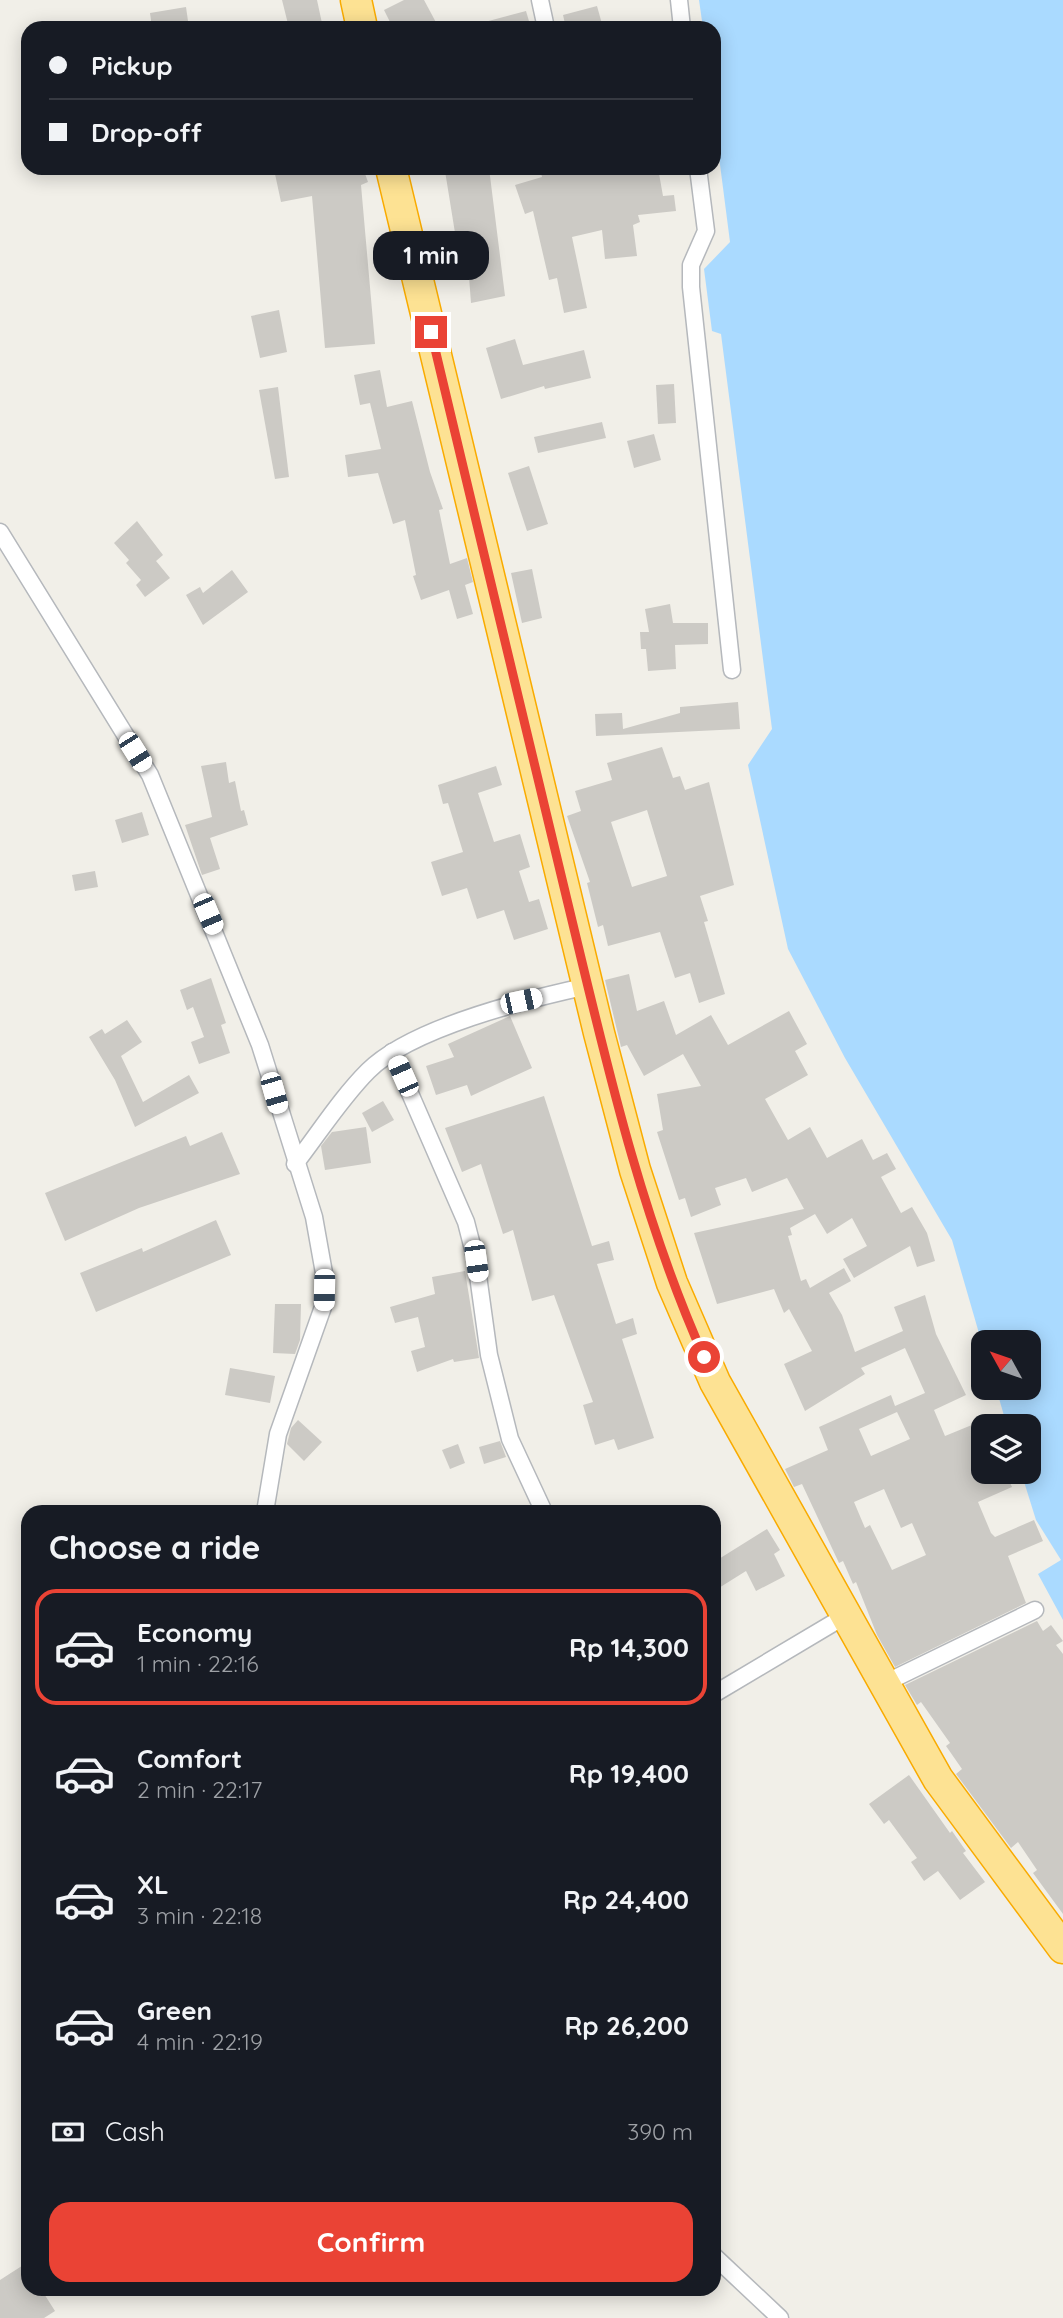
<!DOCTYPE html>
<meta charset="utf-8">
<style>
:root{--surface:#171b24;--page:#20242c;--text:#f1f3f6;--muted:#9ea1a6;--line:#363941;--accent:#ea4335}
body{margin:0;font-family:Quicksand,sans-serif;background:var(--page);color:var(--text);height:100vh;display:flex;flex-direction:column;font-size:26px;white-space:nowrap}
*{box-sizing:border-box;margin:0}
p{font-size:23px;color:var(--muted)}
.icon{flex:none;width:38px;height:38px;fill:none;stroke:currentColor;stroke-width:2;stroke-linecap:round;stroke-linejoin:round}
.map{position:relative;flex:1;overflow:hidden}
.panel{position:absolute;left:21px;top:1505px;width:700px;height:791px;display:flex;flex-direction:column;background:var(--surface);border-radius:21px;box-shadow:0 4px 18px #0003}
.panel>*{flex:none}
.hud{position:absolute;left:21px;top:21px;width:700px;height:154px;border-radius:21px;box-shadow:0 4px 18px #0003;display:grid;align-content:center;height:154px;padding:0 28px;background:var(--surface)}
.needle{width:46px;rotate:310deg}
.tools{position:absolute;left:971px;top:1330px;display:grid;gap:14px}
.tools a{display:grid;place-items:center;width:70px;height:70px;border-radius:14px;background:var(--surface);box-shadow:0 4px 18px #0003;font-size:35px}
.end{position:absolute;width:32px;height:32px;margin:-16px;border:9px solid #ea4335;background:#fff;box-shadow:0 0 0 4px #fff}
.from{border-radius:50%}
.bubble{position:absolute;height:49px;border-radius:21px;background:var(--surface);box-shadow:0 4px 18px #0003;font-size:23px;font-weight:800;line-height:49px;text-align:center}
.car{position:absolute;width:21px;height:42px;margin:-21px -10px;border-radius:9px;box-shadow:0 0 5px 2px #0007;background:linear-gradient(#fff 24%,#345 0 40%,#fff 0 76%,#345 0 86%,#fff 0)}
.hud b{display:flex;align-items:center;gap:24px;height:66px;font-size:26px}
.hud b+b{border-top:2px solid var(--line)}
.hud i{width:18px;height:18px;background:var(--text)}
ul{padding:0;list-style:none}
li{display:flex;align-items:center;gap:21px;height:116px;margin:0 14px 10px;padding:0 14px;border:4px solid transparent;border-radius:21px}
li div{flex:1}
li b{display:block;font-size:26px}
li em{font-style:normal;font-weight:800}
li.active{border-color:var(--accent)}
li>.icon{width:63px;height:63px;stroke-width:1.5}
h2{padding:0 28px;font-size:32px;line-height:84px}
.pay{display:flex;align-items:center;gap:18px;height:77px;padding:0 28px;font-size:26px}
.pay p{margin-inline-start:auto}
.primary-button{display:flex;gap:14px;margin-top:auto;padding:14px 28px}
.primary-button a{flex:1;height:80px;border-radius:21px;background:var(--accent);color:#fff;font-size:28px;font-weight:800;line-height:80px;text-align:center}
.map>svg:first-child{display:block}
</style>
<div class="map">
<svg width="1063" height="2318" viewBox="0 0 1063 2318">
<rect width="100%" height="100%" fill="#f1efe8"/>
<path fill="#aadaff" d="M699 0H1063V1620L1038 1574 1061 1560 1036 1520 1021 1472H1029V1426H1007L996 1388H1029V1342H984L983 1347 952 1240 845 1058 788 949 748 765 772 729 721 334 712 331 704 269 730 242 714 118V28H703Z"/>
<g fill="#cccac5" fill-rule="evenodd">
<path d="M282 0H317L323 28H289Z"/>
<path d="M404 0H424L439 28H393L384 10Z"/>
<path d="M597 6 602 24 566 28 563 15Z"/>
<path d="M186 7 189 28H152L150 13Z"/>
<path d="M526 11 531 28H482L481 23Z"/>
<path d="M300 168H363L368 182 361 185 375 344 325 348 312 196 281 202 275 174Z"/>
<path d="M462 168H489L505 296 471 303 466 237 456 239 445 171Z"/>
<path d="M540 168H658L663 196 674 195 676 211 638 215 640 222 633 225 637 256 605 259 602 230 572 237 587 308 564 313 557 278 549 280 533 211 525 214 515 185 542 177Z"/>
<path d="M279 310 287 352 260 358 251 316Z"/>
<path d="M515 339 523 365 584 350 591 378 545 389 544 386 501 399 486 348Z"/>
<path d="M380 370 387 407 412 401 430 472 443 509 439 510 450 564 467 558 473 582 465 585 473 614 457 619 449 590 421 600 413 576 416 575 405 520 393 524 378 473 348 477 345 455 381 449 370 403 360 405 354 375Z"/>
<path d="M674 384 676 423 658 424 656 385Z"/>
<path d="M278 387 289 477 275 479 259 390Z"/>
<path d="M602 422 606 438 538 453 534 437Z"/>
<path d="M654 434 661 460 634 468 627 441Z"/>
<path d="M529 466 548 524 527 531 508 473Z"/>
<path d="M137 521 163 555 156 561 170 578 145 597 136 585 141 580 126 563 129 560 114 543Z"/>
<path d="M532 569 542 618 522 623 511 573Z"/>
<path d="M232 570 248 592 203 625 186 595 200 587 203 593Z"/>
<path d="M670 604 673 623H708V644L675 645 676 669 648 671 646 649H641L640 632H649L645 609Z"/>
<path d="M738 702 740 729 596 736 595 714 622 713 623 729 680 713V707Z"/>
<path d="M662 747 673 778 680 776 685 790 709 782 734 885 700 896 708 921 704 922 725 994 699 1003 690 973 675 978 660 932 608 946 603 925 598 927 587 883 590 882 567 816 581 811 575 791 612 780 607 763ZM647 810 667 876 632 887 611 822Z"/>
<path d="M226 762 229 783 235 781 241 811 244 810 248 825 210 838 220 869 202 875 185 825 212 817 201 766Z"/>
<path d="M496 766 502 785 478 793 494 842 520 834 530 867 519 871 529 902 539 899 548 929 514 940 504 910 477 919 467 888 442 896 431 862 463 852 448 803 443 804 438 785Z"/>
<path d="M142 812 149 835 122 843 115 820Z"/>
<path d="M95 871 98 887 75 891 72 875Z"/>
<path d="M629 974 637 1011 664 1001 676 1035 711 1015 728 1045 789 1011 807 1044 795 1051 808 1075 765 1099 788 1140 810 1127 827 1158 862 1139 873 1160 887 1153 896 1169 881 1177 901 1213 912 1207 927 1233 935 1261 917 1267 910 1246 854 1278 843 1259 867 1246 852 1218 827 1234 815 1214 790 1228 792 1235 788 1236 801 1281 806 1279 810 1288 844 1268 851 1281 829 1293 842 1315 855 1352 903 1331 894 1307 925 1295 936 1334 966 1395 934 1410 945 1436 984 1420V1472H1005L1012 1487 978 1502 991 1533 995 1537 1034 1520 1043 1541 1008 1556 1026 1603 895 1667 877 1635 856 1582 853 1584 843 1561 839 1563 802 1484 794 1487 785 1469 828 1450 819 1427 891 1395 895 1406 925 1393 905 1348 861 1368 865 1374 805 1411 784 1364 812 1351 789 1309 784 1313 774 1289 717 1304 694 1233 804 1209 787 1178 752 1192 746 1178 715 1188 721 1205 691 1217 685 1198 679 1200 657 1132 663 1130 657 1094 701 1086 683 1054 644 1076 627 1045 621 1047 605 980ZM897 1412 910 1439 871 1456 859 1429ZM884 1489 901 1528 912 1523 926 1555 892 1570 870 1525 865 1528 854 1502Z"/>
<path d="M211 978 226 1023 221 1025 230 1053 199 1064 191 1042 204 1037 193 1007 187 1010 180 990Z"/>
<path d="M510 1016 532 1068 471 1096 467 1085 436 1095 426 1066 454 1057 448 1044Z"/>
<path d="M127 1020 142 1042 121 1056 143 1102 189 1075 199 1093 135 1127 115 1080 89 1037 102 1029 105 1034Z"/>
<path d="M544 1096 592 1246 609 1241 614 1260 597 1264 616 1324 633 1318 637 1334 622 1339 654 1438 618 1450 614 1439 595 1445 583 1405 593 1402 554 1295 532 1301 513 1230 503 1234 481 1164 462 1172 445 1128Z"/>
<path d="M383 1101 394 1120 372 1132 362 1113Z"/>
<path d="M366 1127 371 1163 325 1170 321 1146 332 1132Z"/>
<path d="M222 1132 240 1174 139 1208 65 1241 45 1193 186 1136 190 1146Z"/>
<path d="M216 1220 231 1255 96 1312 80 1273 142 1248 143 1252Z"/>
<path d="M465 1271 479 1358 454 1362 453 1359 417 1372 411 1351 425 1347 418 1317 395 1323 390 1307 435 1294 432 1277Z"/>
<path d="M275 1304H301L300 1340 295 1354 273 1353Z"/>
<path d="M230 1368 275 1376 270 1403 225 1395Z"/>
<path d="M298 1420 322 1442 304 1461 287 1444 291 1428Z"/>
<path d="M500 1441 506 1457 484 1464 479 1447Z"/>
<path d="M458 1444 465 1463 450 1469 442 1450Z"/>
<path d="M767 1529 780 1550 774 1554 785 1576 756 1591 746 1571 714 1591V1562Z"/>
<path d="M1037 1621 1043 1631 1051 1625 1063 1641 1056 1645 1063 1654V1914L1033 1873 1037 1870 1018 1842 1011 1848 956 1774 962 1769 946 1746 950 1743 921 1702 917 1705 905 1685Z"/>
<path d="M909 1775 950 1833 952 1831 966 1851 963 1853 985 1882 960 1900 938 1871 924 1881 911 1862 917 1858 889 1820 884 1824 869 1804Z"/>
<path d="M28 2262V2289H41L55 2311 44 2318H0V2280Z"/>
</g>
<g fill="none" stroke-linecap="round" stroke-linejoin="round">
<defs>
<g id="street">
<path d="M540 0 546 28"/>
<path d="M679 0 682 28"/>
<path d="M698 168 706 231 691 265V287L732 670"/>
<path d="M0 532 150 775 260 1045 314 1217 324 1273 323 1307 278 1434 265 1512"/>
<path d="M392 1052 466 1222 476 1261 489 1355 510 1439 544 1512"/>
<path d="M295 1164C319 1133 341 1098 368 1071 411 1028 528 999 588 986"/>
<path d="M883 1684 1035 1610"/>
<path d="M714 1694 845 1616"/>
<path d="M714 2256 780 2318"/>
</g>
<g id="highway">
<path d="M356 0 362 28"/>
<path d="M391 168 599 1033 635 1170 672 1283 715 1382 938 1779 1063 1948"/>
</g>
</defs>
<use href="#street" stroke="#b5b8bc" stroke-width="19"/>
<use href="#highway" stroke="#f9ab00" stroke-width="33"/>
<use href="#street" stroke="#fff" stroke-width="16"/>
<use href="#highway" stroke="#fde293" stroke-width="30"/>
</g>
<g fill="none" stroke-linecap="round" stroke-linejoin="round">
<path stroke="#ea4335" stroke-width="9" d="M431 332C477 524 522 716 569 908 606 1061 640 1214 704 1357"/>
</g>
</svg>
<div class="tools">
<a><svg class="needle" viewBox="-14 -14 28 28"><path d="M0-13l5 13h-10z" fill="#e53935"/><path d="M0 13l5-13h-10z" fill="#9ea1a6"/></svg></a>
<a><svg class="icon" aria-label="layers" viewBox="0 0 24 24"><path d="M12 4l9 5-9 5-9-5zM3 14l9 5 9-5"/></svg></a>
</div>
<i class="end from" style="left:704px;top:1357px"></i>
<i class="end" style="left:431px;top:332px"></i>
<div class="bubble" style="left:373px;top:231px;width:116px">1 min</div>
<i class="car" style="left:135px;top:752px;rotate:148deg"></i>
<i class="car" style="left:208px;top:914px;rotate:157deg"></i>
<i class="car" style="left:521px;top:1001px;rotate:78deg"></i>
<i class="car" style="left:403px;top:1076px;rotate:336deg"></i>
<i class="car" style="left:274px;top:1093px;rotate:164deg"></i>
<i class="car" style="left:476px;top:1261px;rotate:172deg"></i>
<i class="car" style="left:324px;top:1290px;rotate:181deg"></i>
<div class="hud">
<b><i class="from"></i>Pickup</b>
<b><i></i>Drop-off</b>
</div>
<section class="panel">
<h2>Choose a ride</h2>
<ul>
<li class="active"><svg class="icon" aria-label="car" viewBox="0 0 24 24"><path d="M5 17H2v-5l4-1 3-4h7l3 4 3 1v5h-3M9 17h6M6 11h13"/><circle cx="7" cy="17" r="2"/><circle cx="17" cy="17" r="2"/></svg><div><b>Economy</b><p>1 min · 22:16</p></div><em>Rp 14,300</em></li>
<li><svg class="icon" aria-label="car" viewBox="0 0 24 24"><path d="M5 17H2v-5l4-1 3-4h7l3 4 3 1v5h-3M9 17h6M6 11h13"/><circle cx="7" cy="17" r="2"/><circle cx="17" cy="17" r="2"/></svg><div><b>Comfort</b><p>2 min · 22:17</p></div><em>Rp 19,400</em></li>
<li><svg class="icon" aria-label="car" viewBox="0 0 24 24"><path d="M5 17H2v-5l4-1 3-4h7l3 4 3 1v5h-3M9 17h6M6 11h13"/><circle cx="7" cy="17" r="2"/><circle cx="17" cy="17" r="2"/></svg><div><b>XL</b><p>3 min · 22:18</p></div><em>Rp 24,400</em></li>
<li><svg class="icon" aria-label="car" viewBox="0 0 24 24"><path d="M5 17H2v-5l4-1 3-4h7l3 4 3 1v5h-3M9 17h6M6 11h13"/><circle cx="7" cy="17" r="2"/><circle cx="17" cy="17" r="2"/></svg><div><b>Green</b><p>4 min · 22:19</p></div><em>Rp 26,200</em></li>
</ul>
<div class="pay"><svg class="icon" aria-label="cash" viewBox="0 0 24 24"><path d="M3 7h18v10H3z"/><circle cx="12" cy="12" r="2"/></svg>Cash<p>390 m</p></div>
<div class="primary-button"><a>Confirm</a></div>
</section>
</div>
